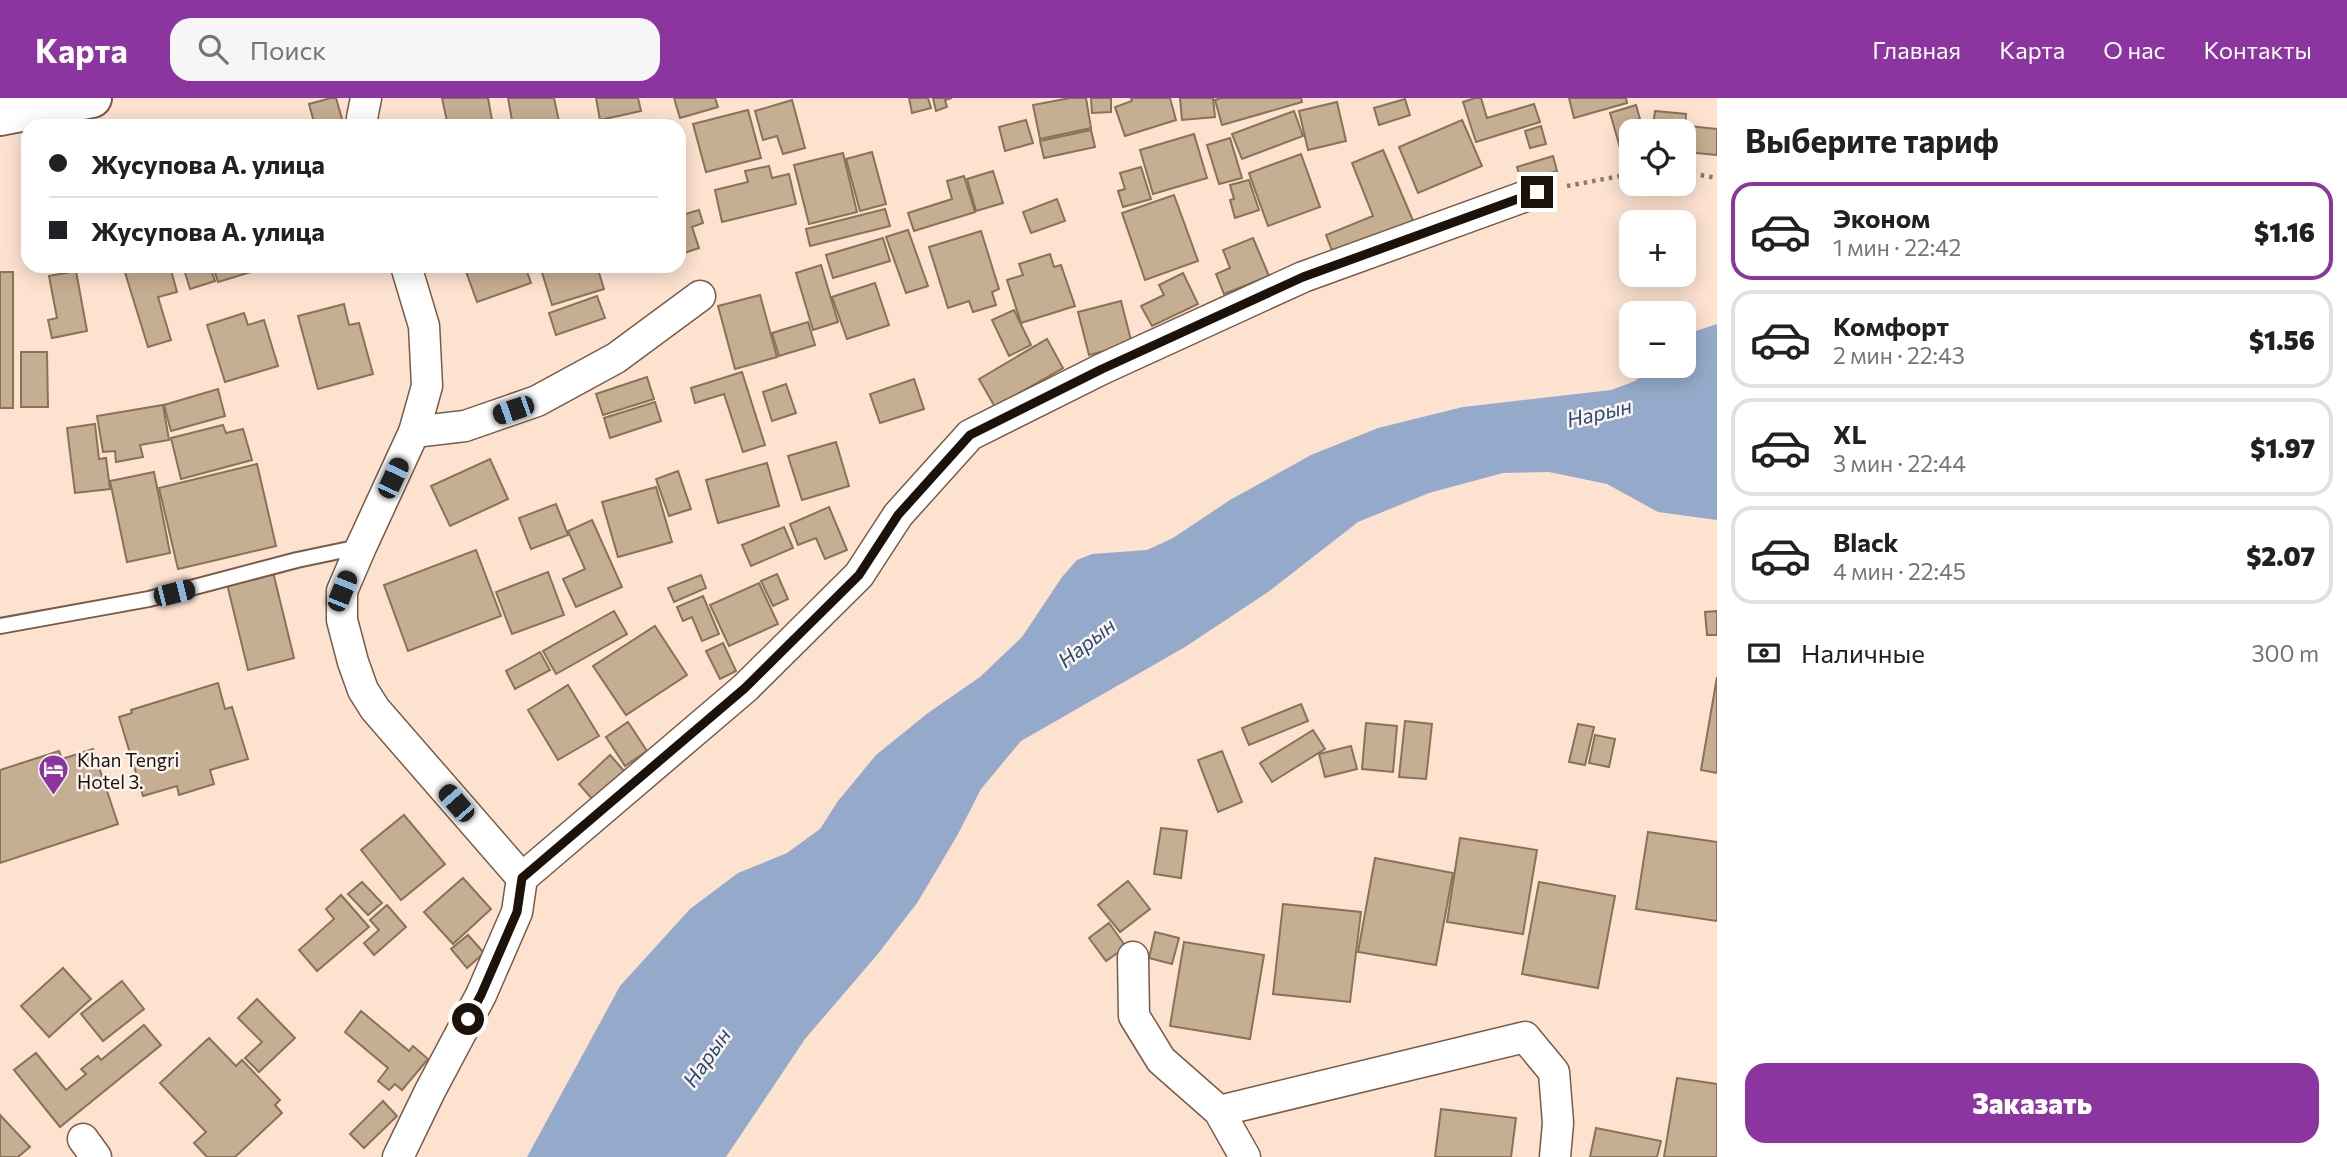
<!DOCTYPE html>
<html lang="ru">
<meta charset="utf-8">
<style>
:root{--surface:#fff;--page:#f6f6f6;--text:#202124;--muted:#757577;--line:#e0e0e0;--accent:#8c34a0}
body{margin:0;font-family:Commissioner,sans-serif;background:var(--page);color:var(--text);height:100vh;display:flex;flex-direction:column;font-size:26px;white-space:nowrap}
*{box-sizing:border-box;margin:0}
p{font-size:23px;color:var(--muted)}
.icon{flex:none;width:38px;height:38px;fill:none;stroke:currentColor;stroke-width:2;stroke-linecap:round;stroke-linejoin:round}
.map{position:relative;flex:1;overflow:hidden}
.sheet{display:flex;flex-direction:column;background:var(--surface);width:630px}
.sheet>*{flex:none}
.hud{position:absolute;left:21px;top:21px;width:665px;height:154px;border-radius:21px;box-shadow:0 4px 18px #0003;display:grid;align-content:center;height:154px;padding:0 28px;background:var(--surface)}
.controls{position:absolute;left:1619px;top:21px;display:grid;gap:14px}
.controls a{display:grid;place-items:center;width:77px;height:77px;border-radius:14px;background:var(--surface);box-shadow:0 4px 18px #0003;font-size:35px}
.end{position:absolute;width:32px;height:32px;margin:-16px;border:9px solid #1d120a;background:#fff;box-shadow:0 0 0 4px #fff}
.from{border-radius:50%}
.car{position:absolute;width:21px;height:42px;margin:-21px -10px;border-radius:9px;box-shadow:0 0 5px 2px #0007;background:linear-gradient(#222 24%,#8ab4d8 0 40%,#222 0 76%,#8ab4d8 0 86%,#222 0)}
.hud b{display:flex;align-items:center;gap:24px;height:66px;font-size:26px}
.hud b+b{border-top:2px solid var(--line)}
.hud i{width:18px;height:18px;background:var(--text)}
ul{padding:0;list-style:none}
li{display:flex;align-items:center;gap:21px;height:98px;margin:0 14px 10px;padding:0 14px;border:4px solid var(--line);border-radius:21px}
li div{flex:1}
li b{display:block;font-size:26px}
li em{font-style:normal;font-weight:800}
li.on{border-color:var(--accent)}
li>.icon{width:63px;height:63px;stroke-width:1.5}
h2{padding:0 28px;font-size:32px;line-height:84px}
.pay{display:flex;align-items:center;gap:18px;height:77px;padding:0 28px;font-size:26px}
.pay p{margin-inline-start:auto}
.primary-button{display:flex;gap:14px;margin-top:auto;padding:14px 28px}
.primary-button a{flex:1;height:80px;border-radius:21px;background:var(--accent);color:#fff;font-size:28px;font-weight:800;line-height:80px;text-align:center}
header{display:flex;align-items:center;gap:42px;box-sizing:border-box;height:98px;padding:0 35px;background:var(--accent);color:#fff}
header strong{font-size:33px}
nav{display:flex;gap:38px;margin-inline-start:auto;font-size:24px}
.search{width:490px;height:63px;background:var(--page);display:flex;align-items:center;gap:18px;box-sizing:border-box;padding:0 24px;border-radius:21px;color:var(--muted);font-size:26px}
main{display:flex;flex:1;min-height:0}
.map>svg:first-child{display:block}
</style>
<header>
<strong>Карта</strong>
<div class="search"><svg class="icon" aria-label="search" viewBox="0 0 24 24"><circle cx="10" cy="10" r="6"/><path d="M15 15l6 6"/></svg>Поиск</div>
<nav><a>Главная</a><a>Карта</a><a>О нас</a><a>Контакты</a></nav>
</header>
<main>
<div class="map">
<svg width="1717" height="1059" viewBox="0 0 1717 1059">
<rect width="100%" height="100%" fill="#fde2d0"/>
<path fill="#95aaca" d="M1717 226V422L1658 414 1607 386 1549 374 1503 375 1429 395 1358 424 1268 494 1185 549 1021 643 981 691 957 738 917 805 877 857 805 941 726 1059H527L620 888 690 811 738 775 787 755 820 731 838 703 876 657 928 615 980 579 1022 539 1062 479 1077 462 1092 456 1147 452 1173 440 1230 402 1311 357 1378 330 1463 309 1611 292 1635 283 1652 268H1684V237Z"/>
<g fill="#c6ae92" stroke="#897257" stroke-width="2">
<path d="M331 0H336L344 28H315L309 6Z"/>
<path d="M442 0H488L492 22 461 28H448Z"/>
<path d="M508 0H554L560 28H513Z"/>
<path d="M596 0H638L641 13 600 22Z"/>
<path d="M674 0H715L718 9 680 20Z"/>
<path d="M909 0H928L931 10 912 15Z"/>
<path d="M933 0H952L945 2 947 9 936 13Z"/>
<path d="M1070 0H1086L1091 30 1040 41 1033 7Z"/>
<path d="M1091 0H1111V14L1092 15Z"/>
<path d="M1131 0H1170L1176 22 1125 38 1115 9 1132 3Z"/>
<path d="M1180 0H1213L1215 19 1182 22Z"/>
<path d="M1221 0H1301L1302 4 1222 27 1215 2Z"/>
<path d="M1475 0H1481L1487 20 1534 6 1540 24 1476 44 1463 4Z"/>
<path d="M1569 0H1626L1627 5 1574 20Z"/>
<path d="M1405 1 1410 17 1379 27 1374 10Z"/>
<path d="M792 2 805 50 783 56 777 38 763 42 755 13Z"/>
<path d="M1337 4 1346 43 1308 52 1299 13Z"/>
<path d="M1636 7 1640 21 1628 24 1631 34V50L1621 53 1610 15Z"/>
<path d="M748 12 761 60 706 74 693 26Z"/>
<path d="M1294 13 1303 38 1242 61 1232 36Z"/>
<path d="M1655 13 1686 16 1684 50V33H1641L1642 28H1653Z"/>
<path d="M1026 22 1033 45 1005 53 999 29Z"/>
<path d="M1462 22 1482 68 1418 95 1399 49Z"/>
<path d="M1541 28 1546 46 1530 50 1525 33Z"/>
<path d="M1689 28 1717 31V57L1686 54Z"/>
<path d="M1091 32 1095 49 1044 60 1040 43Z"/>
<path d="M1194 36 1207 80 1153 96 1140 52Z"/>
<path d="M1230 40 1242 80 1219 86 1207 47Z"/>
<path d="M1383 52 1414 125 1334 158 1326 137 1373 118 1352 65Z"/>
<path d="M872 54 886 106 860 113 846 61Z"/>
<path d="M843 55 857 114 809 126 794 67Z"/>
<path d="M1301 56 1320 109 1268 128 1249 75Z"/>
<path d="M1553 58 1557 73 1521 83 1517 69Z"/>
<path d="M769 68 772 80 789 76 796 106 722 124 715 92 748 84 745 73Z"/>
<path d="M1141 69 1151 101 1123 109 1118 93 1125 91 1120 75Z"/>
<path d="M993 73 1003 105 976 113 967 81Z"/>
<path d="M964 78 975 114 914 133 908 115 952 101 947 83Z"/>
<path d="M1249 82 1259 112 1235 120 1230 102 1234 101 1230 87Z"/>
<path d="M1174 97 1198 163 1145 182 1122 115Z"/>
<path d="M1057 101 1065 123 1031 135 1023 114Z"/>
<path d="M885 111 890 128 810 148 806 131Z"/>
<path d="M699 112 703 125 692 129 699 150 684 155 679 140V118Z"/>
<path d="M908 132 928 188 906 195 886 139Z"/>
<path d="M981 133 999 191 992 194 996 207 973 214 969 203 948 210 929 149Z"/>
<path d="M883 140 890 163 833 180 826 157Z"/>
<path d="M1253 140 1269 178 1224 196 1216 176 1230 170 1223 152Z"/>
<path d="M1050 156 1054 169 1061 167 1075 208 1021 225 1007 182 1023 177 1019 166Z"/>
<path d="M821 167 838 224 813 232 796 175Z"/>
<path d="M123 168H170L177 194 158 199 171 242 148 249Z"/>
<path d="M183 168H210L215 183 190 191Z"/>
<path d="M213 168H260L261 171 218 184Z"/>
<path d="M464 168H525L531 185 477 204Z"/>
<path d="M540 168H597L604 191 552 207Z"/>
<path d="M76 173 87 233 52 240 48 222 57 220 49 178Z"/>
<rect x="0" y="174" width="13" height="136"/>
<path d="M1183 175 1198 206 1152 228 1141 208 1164 197 1159 187Z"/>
<path d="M875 185 889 227 847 241 832 199Z"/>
<path d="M760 197 777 259 735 271 718 208Z"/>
<path d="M597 198 605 220 556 237 549 215Z"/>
<path d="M1121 203 1132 246 1089 257 1078 214Z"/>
<path d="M344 206 349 227 359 225 373 276 318 291 298 218Z"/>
<path d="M1014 212 1031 247 1009 258 992 222Z"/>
<path d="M244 215 248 227 264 222 278 268 225 284 207 227Z"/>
<path d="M808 224 815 247 779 258 772 235Z"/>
<path d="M1047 241 1063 270 995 309 979 281Z"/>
<path d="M21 254H47L48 309H21Z"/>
<path d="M742 274 765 347 743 354 724 296 695 305 691 290Z"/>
<path d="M647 279 654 301 603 317 596 296Z"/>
<path d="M914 281 924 311 880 325 870 296Z"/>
<path d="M786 286 796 315 772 323 763 294Z"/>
<path d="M218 291 225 318 171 333 164 307Z"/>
<path d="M655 304 661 323 610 340 604 320Z"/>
<path d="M163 307 169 342 140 347 143 359 116 364 115 353 103 354 97 318Z"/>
<path d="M95 326 99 361 106 360 110 391 75 395 67 330Z"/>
<path d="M223 327 226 335 243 331 252 362 181 381 171 340Z"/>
<path d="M836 344 849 388 802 402 788 358Z"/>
<path d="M490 361 508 401 450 428 431 388Z"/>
<path d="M767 365 779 408 718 425 706 382Z"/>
<path d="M257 366 276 448 178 471 159 390Z"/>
<path d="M678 373 691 411 669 418 656 381Z"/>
<path d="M154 374 170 455 127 464 110 383Z"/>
<path d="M656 389 672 444 618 459 602 404Z"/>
<path d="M556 406 568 437 531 451 519 420Z"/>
<path d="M829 409 847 452 825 461 816 440 798 447 790 426Z"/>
<path d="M592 422 622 489 576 509 563 481 585 471 568 433Z"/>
<path d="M784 429 793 450 751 468 742 447Z"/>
<path d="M476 452 501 518 408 553 384 487Z"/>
<path d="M273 474 294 560 248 572 227 486Z"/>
<path d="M548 474 564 517 512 536 496 494Z"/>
<path d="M777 476 788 501 773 508 761 483Z"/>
<path d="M701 477 706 490 674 504 668 490Z"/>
<path d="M759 485 778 526 729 548 710 507Z"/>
<path d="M703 498 719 536 702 543 692 519 683 523 677 509Z"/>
<path d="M614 513 627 536 556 576 543 553Z"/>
<path d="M1717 513V537H1707L1705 514Z"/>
<path d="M655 528 687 577 626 617 593 568Z"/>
<path d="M723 545 736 573 720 581 706 553Z"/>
<path d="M540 554 550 572 515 591 506 573Z"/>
<path d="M1717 579V675L1701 672Z"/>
<path d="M218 585 225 611 232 609 248 661 210 672 214 686 179 697 177 688 143 698 119 619 132 615 131 612Z"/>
<path d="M568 587 599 638 558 662 528 612Z"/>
<path d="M1301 606 1308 623 1249 647 1242 630Z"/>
<path d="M1405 623 1432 626 1426 681 1399 679Z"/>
<path d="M628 624 647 653 625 668 606 639Z"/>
<path d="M1366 625 1397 628 1393 674 1362 671Z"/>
<path d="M1578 626 1594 629 1585 667 1569 664Z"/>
<path d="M1313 632 1325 651 1272 684 1260 665Z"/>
<path d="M1595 637 1615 641 1609 669 1589 665Z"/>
<path d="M1351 648 1357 671 1325 679 1319 656Z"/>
<path d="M93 651 118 726 0 765V672L59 653 62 661Z"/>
<path d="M1222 653 1242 704 1218 714 1198 662Z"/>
<path d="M610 657 625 674 594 703 579 686Z"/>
<path d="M404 717 445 766 401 802 361 752Z"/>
<path d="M1161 730 1187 733 1181 780 1154 776Z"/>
<path d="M1648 734 1717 744V823L1636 811Z"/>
<path d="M1460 740 1537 752 1523 836 1447 824Z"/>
<path d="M1375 760 1453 775 1436 867 1358 854Z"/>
<path d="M463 780 491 811 453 846 424 814Z"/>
<path d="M1128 783 1150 811 1120 834 1098 807Z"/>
<path d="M362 784 382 805 368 817 348 796Z"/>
<path d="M1539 784 1615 798 1598 890 1522 876Z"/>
<path d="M341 797 369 829 317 873 299 852 334 821 326 811Z"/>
<path d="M1283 806 1361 814 1350 904 1273 896Z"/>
<path d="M387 807 406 829 374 857 364 845 379 832 370 822Z"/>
<path d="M1109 825 1126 849 1106 863 1089 840Z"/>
<path d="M1155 834 1179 840 1172 866 1149 860Z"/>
<path d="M468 837 484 855 467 870 451 851Z"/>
<path d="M1184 844 1264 857 1250 941 1170 928Z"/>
<path d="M63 870 91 901 49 939 21 908Z"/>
<path d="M122 883 144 911 103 943 81 916Z"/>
<path d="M257 901 295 940 259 974 245 960 262 944 238 920Z"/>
<path d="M361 913 409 953 413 948 428 961 402 992 395 986 389 992 378 983 388 970 345 934Z"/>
<path d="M144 927 161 947 60 1029 14 972 36 955 66 992 86 976 81 971 98 958 101 962Z"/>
<path d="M209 940 236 968 242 962 280 1002 275 1007 282 1015 235 1059H207L194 1045 206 1034 160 985Z"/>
<path d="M1677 980 1717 986V1059H1664Z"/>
<path d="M383 1003 397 1018 364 1050 350 1036Z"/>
<path d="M1441 1011 1516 1020 1511 1059H1435Z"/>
<path d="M0 1017 30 1049 18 1059H0Z"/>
<path d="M1596 1030 1661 1043 1657 1059H1590Z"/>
</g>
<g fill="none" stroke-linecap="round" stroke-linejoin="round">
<defs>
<path id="service" d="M0 528 149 501 297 462 359 449"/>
<g id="minor">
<path d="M364 28 362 20 366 0"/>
<path d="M406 168 424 228 427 288 414 334 361 449 342 493V522L353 564 363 592 375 611 522 780"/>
<path d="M414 334 465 328 537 303 616 260 700 198"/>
<path d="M1133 859 1134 918 1161 962 1219 1013 1245 1059"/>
<path d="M1219 1013 1525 939 1554 974 1558 1025 1555 1059"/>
<path d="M83 1041 96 1059"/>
<path d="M398 1059 430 993 481 897 517 814 522 780 745 590 859 477 898 417 970 337 1102 271 1303 179 1537 94"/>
</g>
<path id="primary" d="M0 18 92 0"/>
</defs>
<use href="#service" stroke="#785b48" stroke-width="18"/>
<use href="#minor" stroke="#785b48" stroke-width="33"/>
<use href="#primary" stroke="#785b48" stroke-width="42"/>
<g stroke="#8c796c" stroke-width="4.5" stroke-dasharray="3.5 5" stroke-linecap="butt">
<path d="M1684 74 1717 80"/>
<path d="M1567 88 1631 76"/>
</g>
<use href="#service" stroke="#fff" stroke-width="14"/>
<use href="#minor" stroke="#fff" stroke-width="30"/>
<use href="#primary" stroke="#fff" stroke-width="38"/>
</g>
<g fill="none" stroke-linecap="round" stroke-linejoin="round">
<path stroke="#1d120a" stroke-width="9" d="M468 921 481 897 517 814 522 780 745 590 859 477 898 417 970 337 1102 271 1303 179 1537 94"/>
</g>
<defs>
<symbol id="hotel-pin" viewBox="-11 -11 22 30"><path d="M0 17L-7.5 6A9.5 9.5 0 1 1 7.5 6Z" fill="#8c34a0" stroke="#fbf4ef"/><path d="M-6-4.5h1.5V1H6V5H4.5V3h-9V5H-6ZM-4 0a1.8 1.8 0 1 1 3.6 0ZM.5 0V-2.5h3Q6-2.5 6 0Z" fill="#fff"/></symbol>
</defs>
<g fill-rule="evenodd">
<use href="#hotel-pin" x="36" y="654" width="35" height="47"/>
</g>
<g text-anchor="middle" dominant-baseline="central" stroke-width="5" stroke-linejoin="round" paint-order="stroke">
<g font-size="19" fill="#1d120a" stroke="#fbf4ef" text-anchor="start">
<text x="77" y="661">Khan Tengri<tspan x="77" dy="22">Hotel 3.</tspan></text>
</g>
<g font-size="21" font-style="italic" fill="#2d4a76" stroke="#fbf4ef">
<text transform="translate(1599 314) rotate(-13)">Нарын</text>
<text transform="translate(1086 544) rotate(-38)">Нарын</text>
<text transform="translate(706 959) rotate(-55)">Нарын</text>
</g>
</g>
</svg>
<div class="controls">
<a><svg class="icon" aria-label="locate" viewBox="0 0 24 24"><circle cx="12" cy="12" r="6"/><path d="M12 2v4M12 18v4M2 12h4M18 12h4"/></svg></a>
<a>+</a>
<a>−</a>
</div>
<i class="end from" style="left:468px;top:921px"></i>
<i class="end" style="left:1537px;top:94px"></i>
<i class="car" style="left:513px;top:312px;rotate:251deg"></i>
<i class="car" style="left:393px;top:380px;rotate:25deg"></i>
<i class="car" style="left:342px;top:493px;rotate:22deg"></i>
<i class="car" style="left:174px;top:495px;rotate:76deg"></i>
<i class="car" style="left:456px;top:705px;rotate:319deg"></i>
<div class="hud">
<b><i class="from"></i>Жусупова А. улица</b>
<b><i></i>Жусупова А. улица</b>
</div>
</div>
<section class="sheet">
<h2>Выберите тариф</h2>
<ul>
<li class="on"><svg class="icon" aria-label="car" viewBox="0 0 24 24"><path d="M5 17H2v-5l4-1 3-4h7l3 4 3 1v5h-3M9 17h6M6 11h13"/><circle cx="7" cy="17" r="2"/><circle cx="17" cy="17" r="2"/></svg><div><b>Эконом</b><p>1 мин · 22:42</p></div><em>$1.16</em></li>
<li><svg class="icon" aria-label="car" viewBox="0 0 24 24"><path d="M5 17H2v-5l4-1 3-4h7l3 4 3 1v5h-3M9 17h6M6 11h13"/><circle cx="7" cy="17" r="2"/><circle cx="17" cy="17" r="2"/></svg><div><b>Комфорт</b><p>2 мин · 22:43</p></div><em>$1.56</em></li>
<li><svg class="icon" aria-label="car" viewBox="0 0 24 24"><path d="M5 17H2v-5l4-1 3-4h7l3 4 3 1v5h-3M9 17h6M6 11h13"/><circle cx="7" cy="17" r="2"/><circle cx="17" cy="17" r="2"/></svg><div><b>XL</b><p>3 мин · 22:44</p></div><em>$1.97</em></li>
<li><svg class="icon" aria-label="car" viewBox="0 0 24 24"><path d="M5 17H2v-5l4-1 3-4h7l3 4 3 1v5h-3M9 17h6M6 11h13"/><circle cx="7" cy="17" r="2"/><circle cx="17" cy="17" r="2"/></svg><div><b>Black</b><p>4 мин · 22:45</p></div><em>$2.07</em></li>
</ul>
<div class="pay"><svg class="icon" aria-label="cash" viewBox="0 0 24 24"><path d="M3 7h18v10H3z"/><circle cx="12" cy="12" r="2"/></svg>Наличные<p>300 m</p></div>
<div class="primary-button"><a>Заказать</a></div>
</section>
</main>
